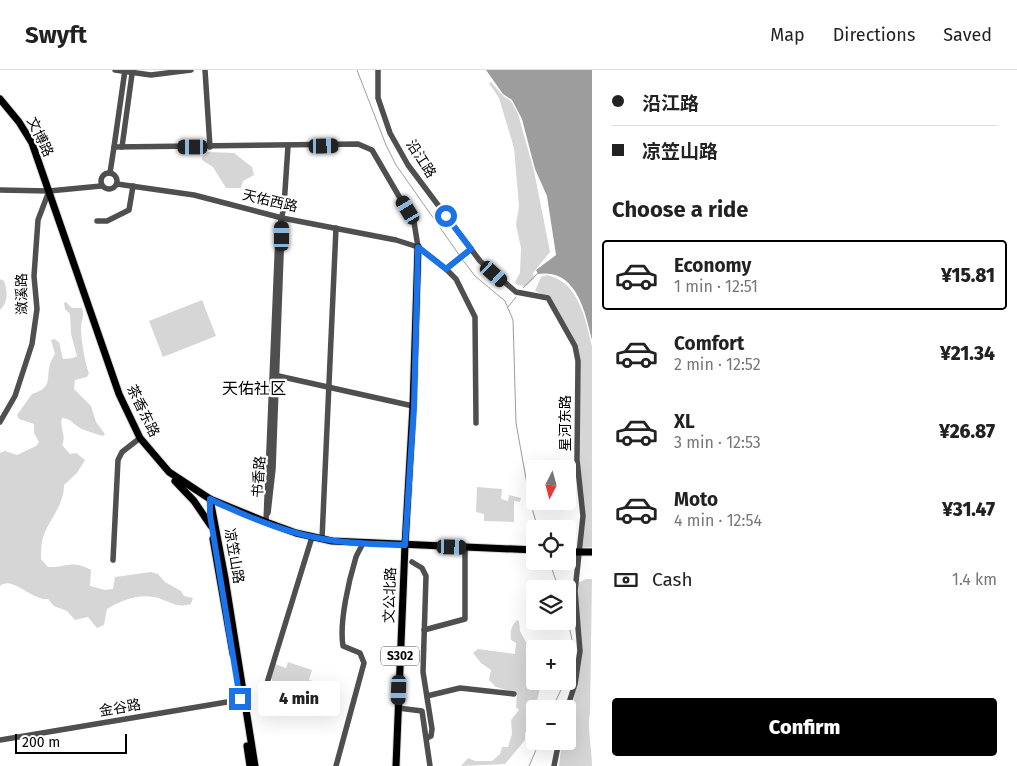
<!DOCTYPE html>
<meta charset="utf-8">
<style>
:root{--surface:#fff;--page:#f2f2f2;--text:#222;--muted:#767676;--line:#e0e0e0;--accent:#000}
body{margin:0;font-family:"Fira Sans","Noto Sans SC",sans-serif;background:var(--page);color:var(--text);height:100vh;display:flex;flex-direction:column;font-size:19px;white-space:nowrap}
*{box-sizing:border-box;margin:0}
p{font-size:16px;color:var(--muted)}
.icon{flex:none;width:28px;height:28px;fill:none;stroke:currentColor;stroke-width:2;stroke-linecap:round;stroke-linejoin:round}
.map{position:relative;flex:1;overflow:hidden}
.side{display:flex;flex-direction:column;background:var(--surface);width:425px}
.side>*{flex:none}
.banner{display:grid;align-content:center;height:110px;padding:0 20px;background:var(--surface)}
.needle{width:32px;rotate:186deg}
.fabs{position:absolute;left:526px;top:390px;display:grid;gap:10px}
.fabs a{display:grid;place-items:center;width:50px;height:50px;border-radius:5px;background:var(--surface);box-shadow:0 5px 20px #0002;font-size:25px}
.scale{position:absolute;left:15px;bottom:12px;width:112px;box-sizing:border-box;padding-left:5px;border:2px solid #000;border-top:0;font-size:14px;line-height:18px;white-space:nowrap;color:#000;-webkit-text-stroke:4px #fff;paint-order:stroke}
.end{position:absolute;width:22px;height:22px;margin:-11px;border:6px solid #1a73e8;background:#fff;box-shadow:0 0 0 2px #fff}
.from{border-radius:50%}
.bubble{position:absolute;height:35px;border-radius:5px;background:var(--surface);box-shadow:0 5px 20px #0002;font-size:16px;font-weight:800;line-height:35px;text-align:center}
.car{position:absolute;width:15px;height:30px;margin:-15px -8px;border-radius:6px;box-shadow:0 0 4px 1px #0007;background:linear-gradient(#222 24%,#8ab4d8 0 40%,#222 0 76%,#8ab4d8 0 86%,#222 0)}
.banner b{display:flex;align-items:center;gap:18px;height:48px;font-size:19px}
.banner b+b{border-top:1px solid var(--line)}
.banner i{width:12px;height:12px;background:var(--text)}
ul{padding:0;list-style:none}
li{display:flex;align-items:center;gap:15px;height:70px;margin:0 10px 8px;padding:0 10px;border:2px solid transparent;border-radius:5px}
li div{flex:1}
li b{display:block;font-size:19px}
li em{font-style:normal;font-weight:800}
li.current{border-color:var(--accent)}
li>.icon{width:45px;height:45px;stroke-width:1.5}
h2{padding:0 20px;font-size:22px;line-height:60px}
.pay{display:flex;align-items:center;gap:12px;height:55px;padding:0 20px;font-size:19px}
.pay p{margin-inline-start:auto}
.primary-button{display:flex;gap:10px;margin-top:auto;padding:10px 20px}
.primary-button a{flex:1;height:58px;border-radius:5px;background:var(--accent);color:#fff;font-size:20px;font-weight:800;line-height:58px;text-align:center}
header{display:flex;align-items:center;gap:30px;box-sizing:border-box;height:70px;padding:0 25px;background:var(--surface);border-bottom:1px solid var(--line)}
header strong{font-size:24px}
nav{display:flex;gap:28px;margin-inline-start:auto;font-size:18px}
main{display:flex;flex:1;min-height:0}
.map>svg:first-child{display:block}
</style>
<header>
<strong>Swyft</strong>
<nav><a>Map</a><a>Directions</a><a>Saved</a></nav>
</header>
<main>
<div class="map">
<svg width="592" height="696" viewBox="0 0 592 696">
<rect width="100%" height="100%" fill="#fff"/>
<g fill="#d6d6d6">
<path d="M491 12 503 26 511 31 518 44 534 101 550 182 533 203 534 209 526 216 517 215 515 212 520 203 521 178 516 155 519 136 514 78 499 28 489 13Z"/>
<path d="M208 82 234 83 252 97 254 105 243 111 241 118H226L213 97 202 90V87Z"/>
<path d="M547 205C579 212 585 248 592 276V477L581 478 578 282 547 226 535 221 541 207Z"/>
<path d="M0 209 4 211C8 222 8 232 0 240Z"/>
<path d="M202 230 216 266 163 287 149 251Z"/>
<path d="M66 232 72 238H82C85 246 81 251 81 258 81 268 85 294 89 303L87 307 75 310 74 319 91 336 96 352 105 364 103 366C96 364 90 362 84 360 75 357 72 348 62 348 59 358 67 365 62 375L70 384 76 383 85 390 77 403 64 415C64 434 52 446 45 462 41 471 41 480 41 489L48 497C66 498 72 489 91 500L90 516 105 520 113 519 115 507 151 502 158 504 165 512 181 521 184 526 193 528 191 534C178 538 172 533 161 529 143 522 122 530 107 539L104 555 97 558 88 547 75 550 67 541 54 536 48 529C32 531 12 505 0 516V383L5 381 17 385 36 376 39 372 34 363V354L19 349 17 345 32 324C58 316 41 305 55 284L51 270 54 269 59 272 63 289 73 288 77 286 71 264 70 244 65 239 64 233Z"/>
<path d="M477 417 502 419 501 429 508 431 509 425 521 428 520 432 514 431V452L484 451V444L476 442Z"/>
<path d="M586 509H592L590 643C587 656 592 680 592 696H559L562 671H568C568 641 580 614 582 584 582 561 578 537 576 514Z"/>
<path d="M517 550 519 551 520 561 535 588V611L540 618 537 631 539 639H535V654L525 663V670L505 694 461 696 468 688 475 691H492L500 684 502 677H508L512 664 511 650 519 640 516 637 517 623 496 617 489 610 491 600 481 593 473 583 478 579 515 584 516 573 511 570C510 561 511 557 517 550Z"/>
<path d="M288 592 312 600 309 610 321 613 317 627 273 613 271 608 275 594 286 598Z"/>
</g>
<path fill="#9d9d9d" d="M486 0H592V270C585 241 576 198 538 204L536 200 556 185 547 126 535 99 522 49 512 30 503 24Z"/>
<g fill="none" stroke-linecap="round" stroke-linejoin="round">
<g stroke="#9d9d9d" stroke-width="1">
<path d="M357 0 386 75 396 95 460 186"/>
<path d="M462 189 475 206 505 231 513 250 516 353 530 431 538 459"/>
<path d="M523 218 538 203"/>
<path d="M508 237 516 227"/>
<path d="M549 491 559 519"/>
<path d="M568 550 572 570 568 607"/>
<path d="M552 639 565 611"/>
<path d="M529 696 540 671"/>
</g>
<defs>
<g id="major">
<path d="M0 29 19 52 32 73 119 324 140 368 169 402 210 429 266 452 296 463 332 471 535 480"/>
<path d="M175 411 194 431 211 456"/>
<path d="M210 429 225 508 255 696"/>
<path d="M213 469 233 584"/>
<path d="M568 482H592"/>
<path d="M247 676 250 696"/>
<path d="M396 696 405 475 413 336 418 177"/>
</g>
</defs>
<use href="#major" stroke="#dbdbdb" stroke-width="9"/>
<g stroke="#4f4f4f" stroke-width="5.5">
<path d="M115 0 151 5 191 0"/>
<path d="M205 0 210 77"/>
<path d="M378 0V28L390 63 408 95 480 191 516 222 548 228 575 276 578 291 577 390 583 446 575 521 580 581 575 614 567 639"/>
<path d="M122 77 132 4"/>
<circle cx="109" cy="111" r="8"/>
<path d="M110 103 114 77 358 74 372 80 414 152 418 177"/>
<path d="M117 114 194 125 282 148 396 170 418 177 446 199 456 209 475 247 476 353"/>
<path d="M0 120 49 121 101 116"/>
<path d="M97 151H107L129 140 133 116"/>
<path d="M446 199 471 179"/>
<path d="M274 305 413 336"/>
<path d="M0 352 15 326 32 274 37 239 34 206 38 150 49 121"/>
<path d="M268 443 273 399 282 158"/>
<path d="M266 452 278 165 284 136 288 76"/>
<path d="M322 469 336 158"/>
<path d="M113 490 118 390 122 382 140 368"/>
<path d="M412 492 422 498 426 506 423 602 432 659 431 666 427 668"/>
<path d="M424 560 465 549V478"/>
<path d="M267 613 312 467"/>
<path d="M427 626 460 618 514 624"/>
<path d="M398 638 422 641 430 696"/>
<path d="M0 670 245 629"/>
<path d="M336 696 364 593 360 583 343 576C339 552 349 510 356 487 358 482 361 478 363 473"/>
<path d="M554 696 559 671"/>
</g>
<use href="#major" stroke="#000" stroke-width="7"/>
<path stroke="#4f4f4f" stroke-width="5.5" d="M114 77 125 0"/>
</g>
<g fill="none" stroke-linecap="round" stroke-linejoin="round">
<path stroke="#1a73e8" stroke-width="6" d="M240 629 210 445V429C245 446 285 463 323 469 350 474 378 474 405 475L414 336 418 177 446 199 471 179 446 146"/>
</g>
<g text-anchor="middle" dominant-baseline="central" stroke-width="4.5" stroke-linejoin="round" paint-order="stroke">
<rect fill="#fff" stroke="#4c4c4c" stroke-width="1" x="381" y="576.5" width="38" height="19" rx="4"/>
<g font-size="12" font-weight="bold" fill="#000">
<text x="400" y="586">S302</text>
</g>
<g font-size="14" fill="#000" stroke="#fff">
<text transform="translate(40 67) rotate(64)">文博路</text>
<text transform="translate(421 89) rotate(57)">沿江路</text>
<text transform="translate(270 131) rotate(13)">天佑西路</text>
<text transform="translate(22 224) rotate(-91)">潋溪路</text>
<text transform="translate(143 341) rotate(64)">茶香东路</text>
<text transform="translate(565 353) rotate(-90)">星河东路</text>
<text transform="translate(259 407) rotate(-86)">书香路</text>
<text transform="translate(234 486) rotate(80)">凉笠山路</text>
<text transform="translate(390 525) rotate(-88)">文公北路</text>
<text transform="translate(120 638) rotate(-10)">金谷路</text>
</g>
<g font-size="16" fill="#000" stroke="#fff">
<text x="254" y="318">天佑社区</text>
</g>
</g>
</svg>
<div class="fabs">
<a><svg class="needle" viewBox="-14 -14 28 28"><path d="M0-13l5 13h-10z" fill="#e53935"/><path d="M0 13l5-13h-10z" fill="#767676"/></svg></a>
<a><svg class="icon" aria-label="locate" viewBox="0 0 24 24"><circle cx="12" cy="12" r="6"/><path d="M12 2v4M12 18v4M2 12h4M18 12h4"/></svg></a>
<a><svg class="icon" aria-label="layers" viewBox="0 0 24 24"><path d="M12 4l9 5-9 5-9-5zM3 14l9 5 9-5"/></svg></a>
<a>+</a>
<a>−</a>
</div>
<div class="scale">200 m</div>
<i class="end from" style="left:446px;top:146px"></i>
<i class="end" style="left:240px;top:629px"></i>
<div class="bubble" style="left:258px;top:611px;width:82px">4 min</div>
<i class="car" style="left:324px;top:76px;rotate:89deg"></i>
<i class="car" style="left:193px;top:77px;rotate:270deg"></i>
<i class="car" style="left:408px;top:140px;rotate:329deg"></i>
<i class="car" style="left:282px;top:166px;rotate:0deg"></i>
<i class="car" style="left:494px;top:204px;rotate:132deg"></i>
<i class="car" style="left:452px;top:477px;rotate:92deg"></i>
<i class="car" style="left:399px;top:620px;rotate:182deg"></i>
</div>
<section class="side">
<div class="banner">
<b><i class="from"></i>沿江路</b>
<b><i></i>凉笠山路</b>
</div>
<h2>Choose a ride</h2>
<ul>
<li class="current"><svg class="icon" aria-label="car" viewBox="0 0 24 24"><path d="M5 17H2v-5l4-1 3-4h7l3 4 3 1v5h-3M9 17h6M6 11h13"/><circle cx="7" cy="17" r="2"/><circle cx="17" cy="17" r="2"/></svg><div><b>Economy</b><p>1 min · 12:51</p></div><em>¥15.81</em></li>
<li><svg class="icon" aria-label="car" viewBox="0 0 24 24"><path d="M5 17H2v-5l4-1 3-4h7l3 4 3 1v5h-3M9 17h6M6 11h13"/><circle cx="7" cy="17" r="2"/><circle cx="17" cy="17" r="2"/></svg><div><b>Comfort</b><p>2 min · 12:52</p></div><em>¥21.34</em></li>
<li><svg class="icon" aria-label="car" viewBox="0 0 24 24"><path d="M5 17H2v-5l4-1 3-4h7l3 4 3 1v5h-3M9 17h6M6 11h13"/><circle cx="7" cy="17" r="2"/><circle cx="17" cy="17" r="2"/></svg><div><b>XL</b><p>3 min · 12:53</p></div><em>¥26.87</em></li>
<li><svg class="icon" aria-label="car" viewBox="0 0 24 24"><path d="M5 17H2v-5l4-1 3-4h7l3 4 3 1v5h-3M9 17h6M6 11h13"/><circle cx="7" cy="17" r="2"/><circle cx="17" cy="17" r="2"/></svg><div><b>Moto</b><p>4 min · 12:54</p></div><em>¥31.47</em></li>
</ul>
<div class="pay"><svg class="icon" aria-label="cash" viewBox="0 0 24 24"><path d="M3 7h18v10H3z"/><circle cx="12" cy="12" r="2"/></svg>Cash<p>1.4 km</p></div>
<div class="primary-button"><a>Confirm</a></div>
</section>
</main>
